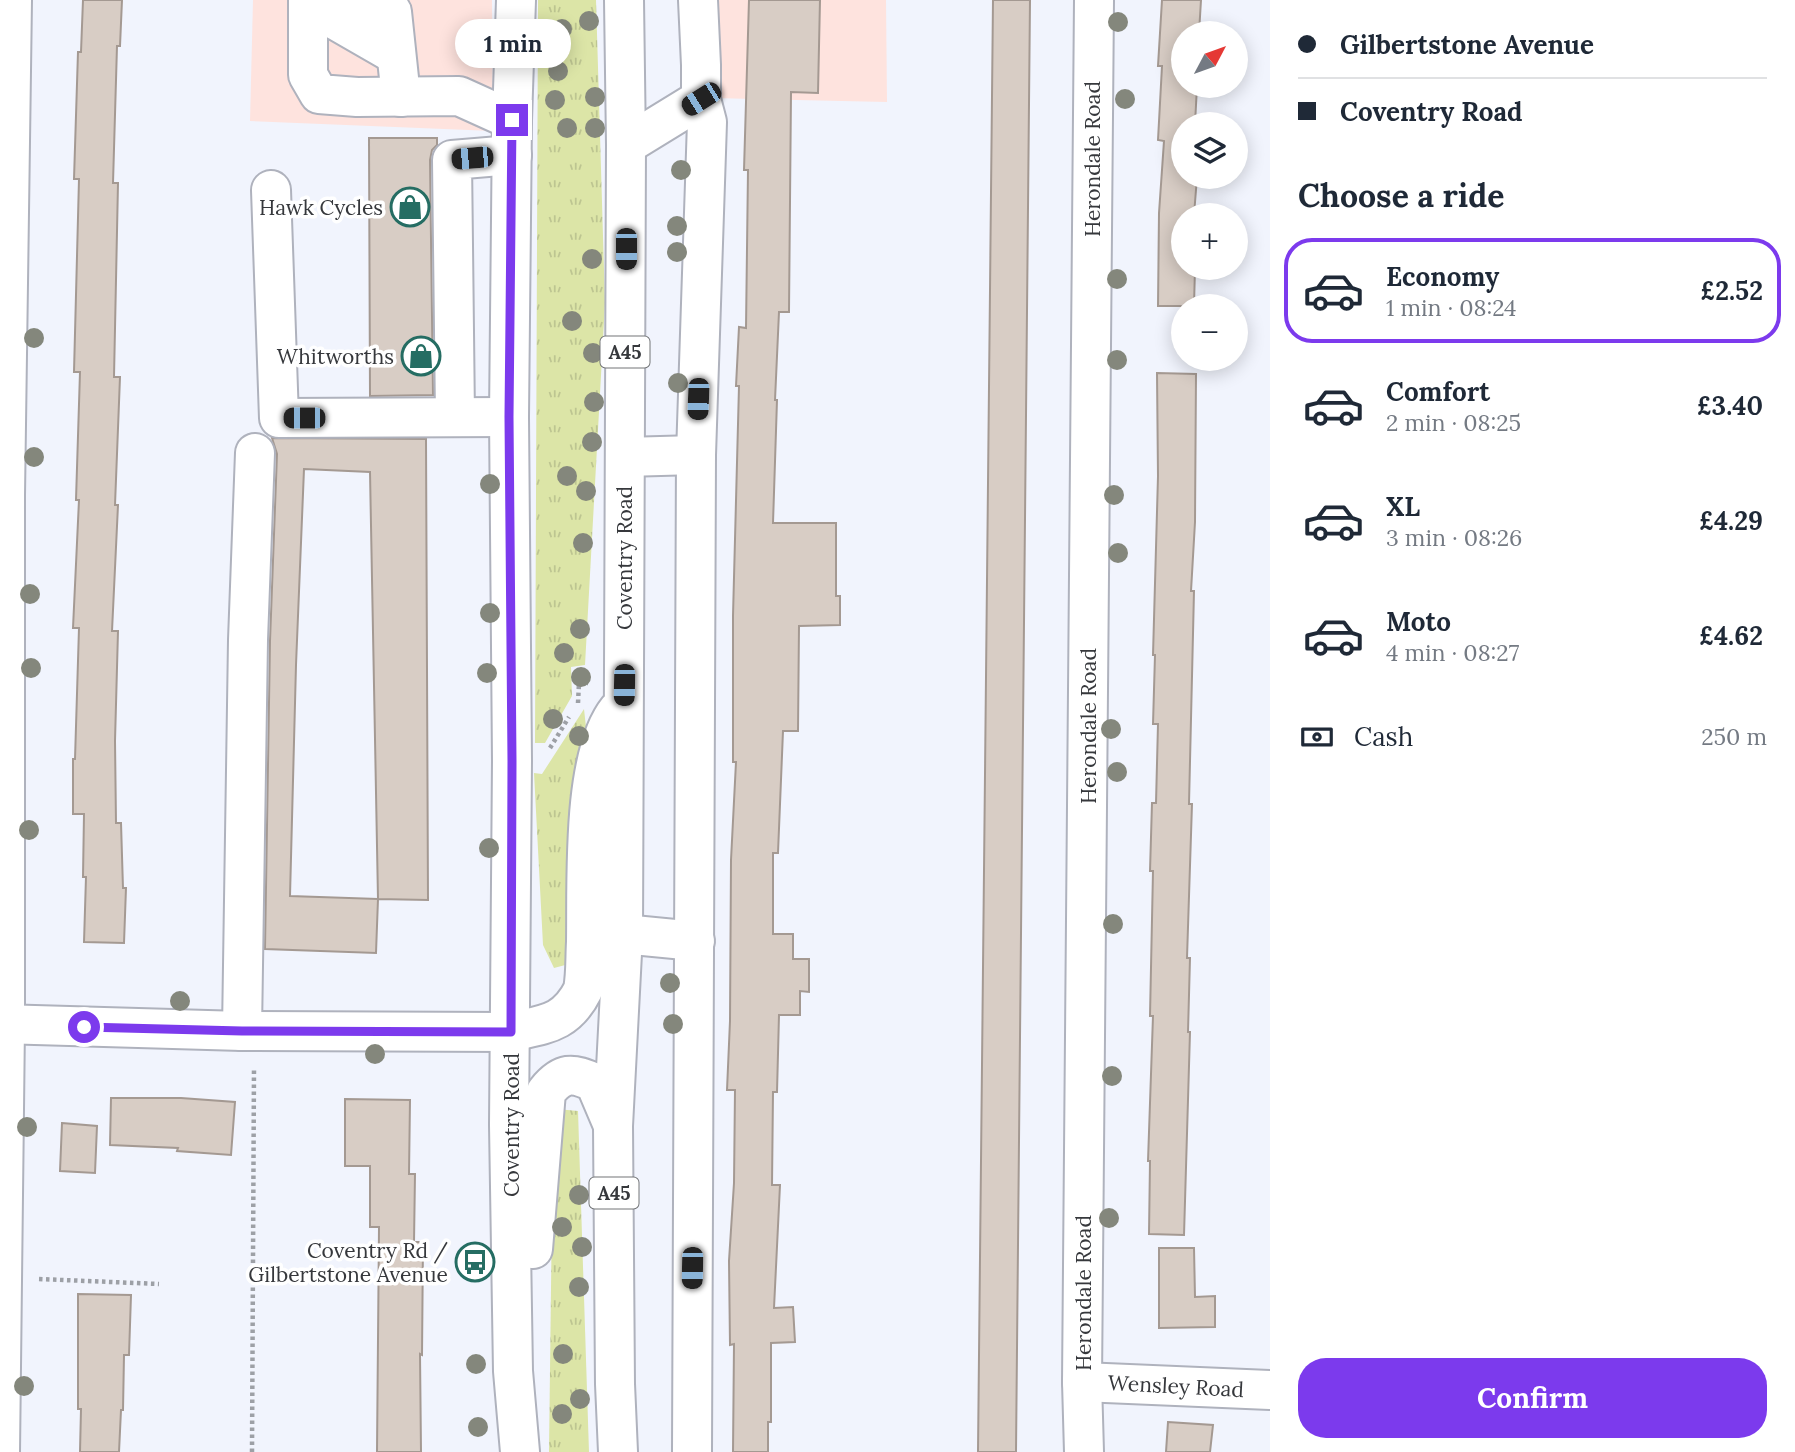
<!DOCTYPE html>
<meta charset="utf-8">
<style>
:root{--surface:#fff;--page:#f6f6f7;--text:#1f2937;--muted:#747a83;--line:#e0e1e3;--accent:#7c3aed}
body{margin:0;font-family:Lora,serif;background:var(--page);color:var(--text);height:100vh;display:flex;flex-direction:column;font-size:26px;white-space:nowrap}
*{box-sizing:border-box;margin:0}
p{font-size:23px;color:var(--muted)}
.icon{flex:none;width:38px;height:38px;fill:none;stroke:currentColor;stroke-width:2;stroke-linecap:round;stroke-linejoin:round}
.map{position:relative;flex:1;overflow:hidden}
.side{display:flex;flex-direction:column;background:var(--surface);width:525px}
.side>*{flex:none}
.hud{display:grid;align-content:center;height:154px;padding:0 28px;background:var(--surface)}
.needle{width:46px;rotate:49deg}
.controls{position:absolute;left:1171px;top:21px;display:grid;gap:14px}
.controls a{display:grid;place-items:center;width:77px;height:77px;border-radius:50%;background:var(--surface);box-shadow:0 4px 18px #0003;font-size:35px}
.end{position:absolute;width:32px;height:32px;margin:-16px;border:9px solid #7c3aed;background:#fff;box-shadow:0 0 0 4px #fff}
.from{border-radius:50%}
.bubble{position:absolute;height:49px;border-radius:24px;background:var(--surface);box-shadow:0 4px 18px #0003;font-size:23px;font-weight:800;line-height:49px;text-align:center}
.car{position:absolute;width:21px;height:42px;margin:-21px -10px;border-radius:9px;box-shadow:0 0 5px 2px #0007;background:linear-gradient(#222 24%,#8ab4d8 0 40%,#222 0 76%,#8ab4d8 0 86%,#222 0)}
.hud b{display:flex;align-items:center;gap:24px;height:66px;font-size:26px}
.hud b+b{border-top:2px solid var(--line)}
.hud i{width:18px;height:18px;background:var(--text)}
ul{padding:0;list-style:none}
li{display:flex;align-items:center;gap:21px;height:105px;margin:0 14px 10px;padding:0 14px;border:4px solid transparent;border-radius:28px}
li div{flex:1}
li b{display:block;font-size:26px}
li em{font-style:normal;font-weight:800}
li.current{border-color:var(--accent)}
li>.icon{width:63px;height:63px;stroke-width:1.5}
h2{padding:0 28px;font-size:32px;line-height:84px}
.pay{display:flex;align-items:center;gap:18px;height:77px;padding:0 28px;font-size:26px}
.pay p{margin-inline-start:auto}
.primary-button{display:flex;gap:14px;margin-top:auto;padding:14px 28px}
.primary-button a{flex:1;height:80px;border-radius:28px;background:var(--accent);color:#fff;font-size:28px;font-weight:800;line-height:80px;text-align:center}
main{display:flex;flex:1;min-height:0}
.map>svg:first-child{display:block}
</style>
<main>
<div class="map">
<svg width="1270" height="1452" viewBox="0 0 1270 1452">
<defs>
<pattern id="grass-tufts" width="24" height="20" patternUnits="userSpaceOnUse" patternTransform="scale(1.75)"><rect width="24" height="20" fill="#dce5a7"/><path d="M3 7l-1-3M5 7V3M7 7l1-3M15 17l-1-3M17 17v-4M19 17l1-3" fill="none" stroke="#bdc591"/></pattern>
</defs>
<rect width="100%" height="100%" fill="#f1f4fd"/>
<g fill="#fee3de">
<path d="M253 0H492L493 131 250 121Z"/>
<path d="M713 0H886L887 102 713 98Z"/>
</g>
<g fill="url(#grass-tufts)">
<path d="M538 0H596L605 303 585 665 571 667 572 696 545 743H535Z"/>
<path d="M584 709 588 745 569 964 554 968 543 945 534 773 542 774Z"/>
<path d="M557 1109 578 1111 589 1452H549L552 1207Z"/>
</g>
<g fill="#d8cdc5" stroke="#a49992" stroke-width="2" fill-rule="evenodd">
<path d="M83 0H122L120 46H117L113 183H118L114 377H120L115 505H118L112 631H118L115 741 116 823H121L123 888H126L124 943 84 942 86 877H83L84 814H73V759H75L79 628H73L79 500H76L80 372H74L79 179H74L78 52H81Z"/>
<path d="M749 0H820L818 93 791 92 789 312H779L775 400H777L773 523H836V596H840V625L799 626 798 731H783L778 853H773V934H793V959H809V992L800 991V1015H779L777 1092H773L772 1185H780L774 1308 793 1307 795 1342 771 1343V1422H768V1452H733L734 1344 730 1345 729 1261 734 1183 735 1090H727L730 1021 731 860 736 762H733V616L739 386H736L739 327 746 328 748 170H744Z"/>
<path d="M993 0H1030L1016 1452H978Z"/>
<path d="M1162 0H1201L1199 33H1183V86H1197L1195 124H1183V177H1197L1194 215H1183V268H1195L1194 306H1158L1159 213 1164 141 1158 140 1162 66H1158Z"/>
<path d="M369 138H437V145L432 150 430 160 433 395 370 396Z"/>
<path d="M1157 373 1196 374 1195 522 1191 591H1194L1189 804H1192L1187 958H1190L1188 1032H1190L1184 1235 1149 1234 1150 1161H1148L1153 1016H1150L1153 871H1150L1152 803H1156L1158 724H1153L1155 655H1153L1158 476Z"/>
<path d="M272 438 426 439 428 900 378 899 376 953 265 949 270 641 277 454ZM304 469 370 472 378 899 290 896 296 665Z"/>
<path d="M111 1098H181L235 1102 231 1155 177 1151 178 1148 110 1145Z"/>
<path d="M345 1099 410 1100 409 1174H415L414 1242H423L422 1355 420 1354 421 1452H377L379 1227H370V1166H345Z"/>
<path d="M62 1123 97 1126 95 1173 60 1171Z"/>
<path d="M1159 1248H1194L1195 1297 1215 1296V1327L1159 1328Z"/>
<path d="M78 1294 131 1295 129 1355H124L123 1410H121L119 1452H80L81 1409H78Z"/>
<path d="M1168 1422 1213 1425 1210 1452H1166Z"/>
</g>
<g fill="none" stroke-linecap="round" stroke-linejoin="round">
<defs>
<g id="minor">
<path d="M308 0V75L319 94 357 97 459 96 512 120"/>
<path d="M328 0 330 17 396 55"/>
<path d="M362 0 392 12 401 97"/>
<path d="M626 145 701 99V65L698 0"/>
<path d="M271 190 279 418 509 417"/>
<path d="M455 417 452 160 512 155"/>
<path d="M625 457 696 455"/>
<path d="M623 934 695 941"/>
<path d="M0 1024 242 1031 511 1032"/>
<path d="M242 1031 248 640 255 453"/>
<path d="M1082 1382 1270 1390"/>
<path d="M0 1452 5 1024V495L12 0"/>
<path d="M692 1452 696 455 707 122 701 99"/>
<path d="M1084 1452 1082 1382 1094 0"/>
</g>
<g id="highway">
<path d="M516 0 512 120 509 417 512 761 509 1125 513 1371 520 1452"/>
<path d="M511 1032C545 1024 566 1024 583 990 586 974 585 958 586 942 587 882 581 756 618 710"/>
<path d="M533 1249 546 1092C562 1072 572 1072 595 1083L612 1123"/>
<path d="M618 1452 615 1384 613 1126 623 934 626 145 624 0"/>
</g>
</defs>
<use href="#minor" stroke="#afb2bd" stroke-width="42"/>
<use href="#highway" stroke="#afb2bd" stroke-width="42"/>
<g stroke="#9da0a6" stroke-width="4.5" stroke-dasharray="3.5 3.5" stroke-linecap="butt">
<path d="M578 703 579 683H588"/>
<path d="M550 748 569 717"/>
<path d="M39 1279 159 1284"/>
<path d="M252 1452 254 1067"/>
</g>
<use href="#minor" stroke="#fff" stroke-width="38"/>
<use href="#highway" stroke="#fff" stroke-width="38"/>
</g>
<g fill="#84877c">
<circle cx="589" cy="21" r="10"/>
<circle cx="1118" cy="22" r="10"/>
<circle cx="562" cy="29" r="10"/>
<circle cx="558" cy="71" r="10"/>
<circle cx="595" cy="97" r="10"/>
<circle cx="1125" cy="99" r="10"/>
<circle cx="555" cy="100" r="10"/>
<circle cx="567" cy="128" r="10"/>
<circle cx="595" cy="128" r="10"/>
<circle cx="681" cy="170" r="10"/>
<circle cx="677" cy="226" r="10"/>
<circle cx="677" cy="252" r="10"/>
<circle cx="592" cy="259" r="10"/>
<circle cx="1117" cy="279" r="10"/>
<circle cx="572" cy="321" r="10"/>
<circle cx="34" cy="338" r="10"/>
<circle cx="593" cy="353" r="10"/>
<circle cx="1117" cy="360" r="10"/>
<circle cx="678" cy="383" r="10"/>
<circle cx="594" cy="402" r="10"/>
<circle cx="592" cy="442" r="10"/>
<circle cx="34" cy="457" r="10"/>
<circle cx="567" cy="476" r="10"/>
<circle cx="490" cy="484" r="10"/>
<circle cx="586" cy="491" r="10"/>
<circle cx="1114" cy="495" r="10"/>
<circle cx="583" cy="543" r="10"/>
<circle cx="1118" cy="553" r="10"/>
<circle cx="30" cy="594" r="10"/>
<circle cx="490" cy="613" r="10"/>
<circle cx="580" cy="629" r="10"/>
<circle cx="564" cy="653" r="10"/>
<circle cx="31" cy="668" r="10"/>
<circle cx="487" cy="673" r="10"/>
<circle cx="581" cy="677" r="10"/>
<circle cx="553" cy="719" r="10"/>
<circle cx="1111" cy="729" r="10"/>
<circle cx="579" cy="736" r="10"/>
<circle cx="1117" cy="772" r="10"/>
<circle cx="29" cy="830" r="10"/>
<circle cx="489" cy="848" r="10"/>
<circle cx="1113" cy="924" r="10"/>
<circle cx="670" cy="983" r="10"/>
<circle cx="180" cy="1001" r="10"/>
<circle cx="673" cy="1024" r="10"/>
<circle cx="375" cy="1054" r="10"/>
<circle cx="1112" cy="1076" r="10"/>
<circle cx="27" cy="1127" r="10"/>
<circle cx="579" cy="1195" r="10"/>
<circle cx="1109" cy="1218" r="10"/>
<circle cx="562" cy="1227" r="10"/>
<circle cx="582" cy="1247" r="10"/>
<circle cx="579" cy="1287" r="10"/>
<circle cx="563" cy="1354" r="10"/>
<circle cx="476" cy="1364" r="10"/>
<circle cx="24" cy="1386" r="10"/>
<circle cx="580" cy="1399" r="10"/>
<circle cx="562" cy="1414" r="10"/>
<circle cx="478" cy="1427" r="10"/>
</g>
<g fill="none" stroke-linecap="round" stroke-linejoin="round">
<path stroke="#7c3aed" stroke-width="9" d="M84 1027 242 1031 511 1032 512 761 509 417 512 120"/>
</g>
<defs>
<symbol id="shop-ring" viewBox="-11 -11 22 22"><circle r="9.5" fill="#fff" stroke="#256d63" stroke-width="1.5"/><path d="M-5-2.5h2.3a2.7 3.5 0 0 1 5.4 0H5L5.5 6h-11ZM-1.5-2.5h3a1.5 2.3 0 0 0-3 0Z" fill="#256d63"/></symbol>
<symbol id="bus-ring" viewBox="-11 -11 22 22"><circle r="9.5" fill="#fff" stroke="#256d63" stroke-width="1.5"/><path d="M-5-6H5V4H4V6H2V4H-2V6H-4V4H-5ZM-3.5-4V0h7V-4ZM-3.5 1.2v1.5H-2V1.2ZM2 1.2v1.5H3.5V1.2Z" fill="#256d63"/></symbol>
</defs>
<g fill-rule="evenodd">
<use href="#shop-ring" x="388" y="185" width="44" height="44"/>
<use href="#shop-ring" x="399" y="334" width="44" height="44"/>
<use href="#bus-ring" x="453" y="1240" width="44" height="44"/>
</g>
<g text-anchor="middle" dominant-baseline="central" stroke-width="7" stroke-linejoin="round" paint-order="stroke">
<g fill="#fff" stroke="#727476" stroke-width="2">
<rect x="600.5" y="336.5" width="49" height="31" rx="5"/>
<rect x="589.5" y="1177.5" width="49" height="31" rx="5"/>
</g>
<g font-size="19" font-weight="bold" fill="#36383c">
<text x="625" y="352">A45</text>
<text x="614" y="1193">A45</text>
</g>
<g font-size="21" fill="#36383c" stroke="#fff">
<text transform="translate(1092 159) rotate(-90)">Herondale Road</text>
<text transform="translate(624 558) rotate(-90)">Coventry Road</text>
<text transform="translate(1088 726) rotate(-90)">Herondale Road</text>
<text transform="translate(511 1125) rotate(-90)">Coventry Road</text>
<text transform="translate(1083 1293) rotate(-90)">Herondale Road</text>
<text transform="translate(1176 1386) rotate(3)">Wensley Road</text>
</g>
<g font-size="21" fill="#36383c" stroke="#fff" text-anchor="end">
<text x="383" y="207">Hawk Cycles</text>
<text x="394" y="356">Whitworths</text>
<text x="448" y="1250">Coventry Rd /<tspan x="448" dy="24">Gilbertstone Avenue</tspan></text>
</g>
</g>
</svg>
<div class="controls">
<a><svg class="needle" viewBox="-14 -14 28 28"><path d="M0-13l5 13h-10z" fill="#e53935"/><path d="M0 13l5-13h-10z" fill="#747a83"/></svg></a>
<a><svg class="icon" aria-label="layers" viewBox="0 0 24 24"><path d="M12 4l9 5-9 5-9-5zM3 14l9 5 9-5"/></svg></a>
<a>+</a>
<a>−</a>
</div>
<i class="end from" style="left:84px;top:1027px"></i>
<i class="end" style="left:512px;top:120px"></i>
<div class="bubble" style="left:455px;top:19px;width:116px">1 min</div>
<i class="car" style="left:701px;top:99px;rotate:238deg"></i>
<i class="car" style="left:472px;top:158px;rotate:265deg"></i>
<i class="car" style="left:626px;top:249px;rotate:180deg"></i>
<i class="car" style="left:698px;top:399px;rotate:182deg"></i>
<i class="car" style="left:304px;top:418px;rotate:270deg"></i>
<i class="car" style="left:624px;top:685px;rotate:181deg"></i>
<i class="car" style="left:692px;top:1268px;rotate:181deg"></i>
</div>
<section class="side">
<div class="hud">
<b><i class="from"></i>Gilbertstone Avenue</b>
<b><i></i>Coventry Road</b>
</div>
<h2>Choose a ride</h2>
<ul>
<li class="current"><svg class="icon" aria-label="car" viewBox="0 0 24 24"><path d="M5 17H2v-5l4-1 3-4h7l3 4 3 1v5h-3M9 17h6M6 11h13"/><circle cx="7" cy="17" r="2"/><circle cx="17" cy="17" r="2"/></svg><div><b>Economy</b><p>1 min · 08:24</p></div><em>£2.52</em></li>
<li><svg class="icon" aria-label="car" viewBox="0 0 24 24"><path d="M5 17H2v-5l4-1 3-4h7l3 4 3 1v5h-3M9 17h6M6 11h13"/><circle cx="7" cy="17" r="2"/><circle cx="17" cy="17" r="2"/></svg><div><b>Comfort</b><p>2 min · 08:25</p></div><em>£3.40</em></li>
<li><svg class="icon" aria-label="car" viewBox="0 0 24 24"><path d="M5 17H2v-5l4-1 3-4h7l3 4 3 1v5h-3M9 17h6M6 11h13"/><circle cx="7" cy="17" r="2"/><circle cx="17" cy="17" r="2"/></svg><div><b>XL</b><p>3 min · 08:26</p></div><em>£4.29</em></li>
<li><svg class="icon" aria-label="car" viewBox="0 0 24 24"><path d="M5 17H2v-5l4-1 3-4h7l3 4 3 1v5h-3M9 17h6M6 11h13"/><circle cx="7" cy="17" r="2"/><circle cx="17" cy="17" r="2"/></svg><div><b>Moto</b><p>4 min · 08:27</p></div><em>£4.62</em></li>
</ul>
<div class="pay"><svg class="icon" aria-label="cash" viewBox="0 0 24 24"><path d="M3 7h18v10H3z"/><circle cx="12" cy="12" r="2"/></svg>Cash<p>250 m</p></div>
<div class="primary-button"><a>Confirm</a></div>
</section>
</main>
